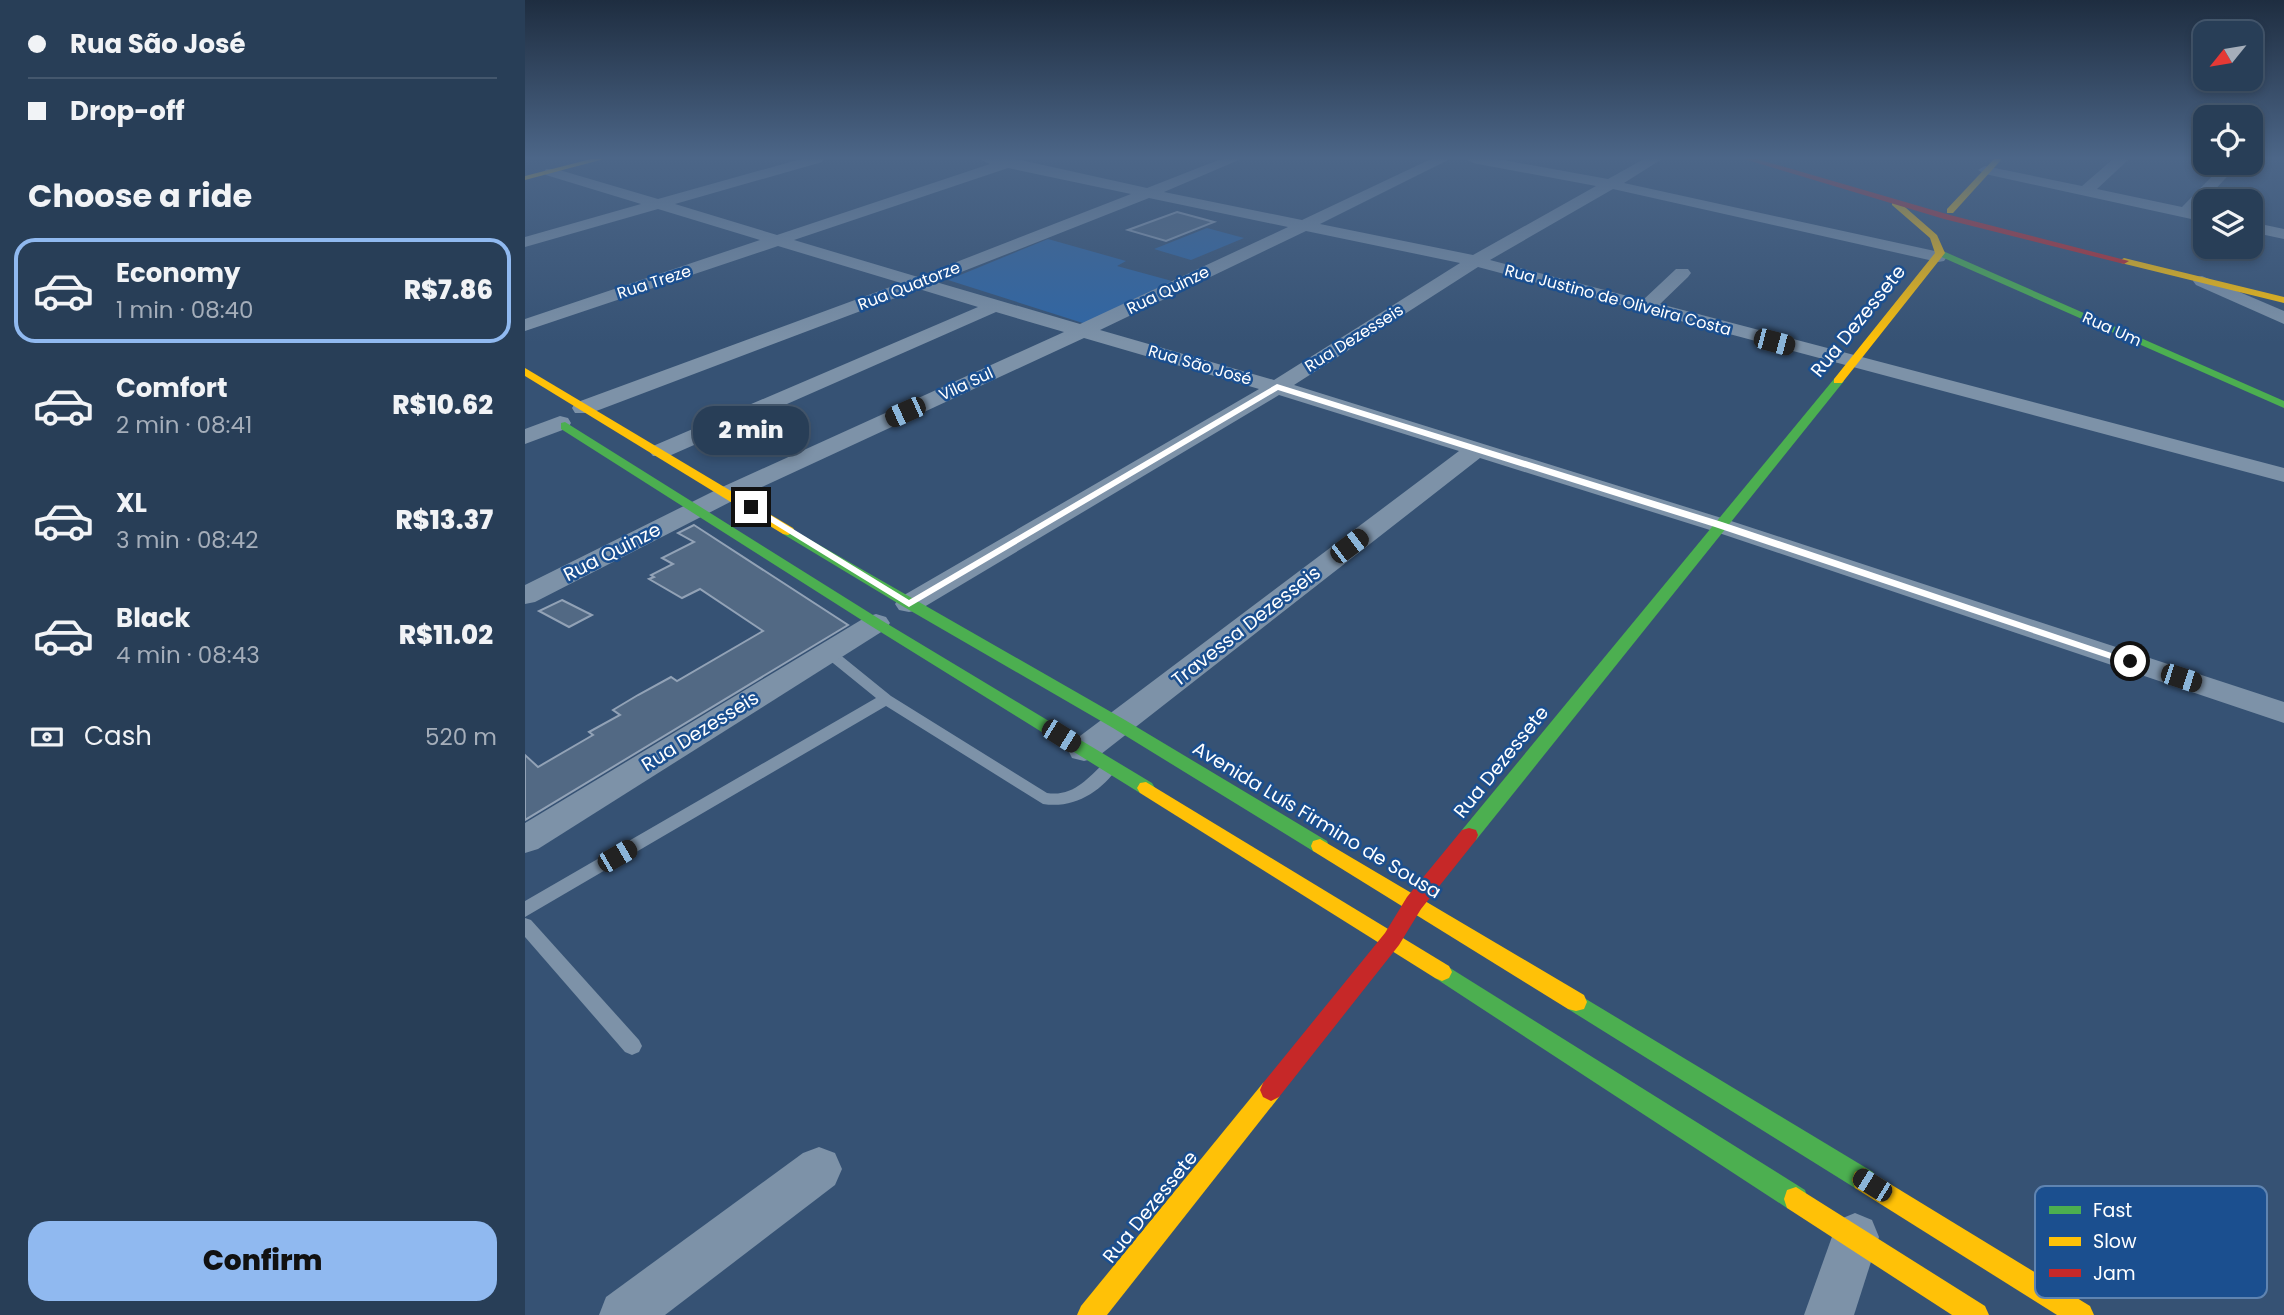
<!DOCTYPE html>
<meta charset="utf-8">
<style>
:root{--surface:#283e57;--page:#30455d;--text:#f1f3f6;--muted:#a5aeba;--line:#44576d;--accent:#90b9f0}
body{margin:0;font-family:Poppins,sans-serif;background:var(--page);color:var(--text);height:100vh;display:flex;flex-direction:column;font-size:26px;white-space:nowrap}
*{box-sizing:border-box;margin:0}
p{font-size:23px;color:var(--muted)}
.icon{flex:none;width:38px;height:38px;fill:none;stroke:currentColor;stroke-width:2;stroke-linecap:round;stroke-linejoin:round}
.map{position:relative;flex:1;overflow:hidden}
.drawer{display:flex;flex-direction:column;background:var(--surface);width:525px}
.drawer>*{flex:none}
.banner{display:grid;align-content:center;height:154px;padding:0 28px;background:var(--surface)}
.needle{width:46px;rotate:240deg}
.fabs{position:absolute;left:1668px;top:21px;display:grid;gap:14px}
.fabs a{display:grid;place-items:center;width:70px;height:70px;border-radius:14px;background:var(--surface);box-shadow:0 4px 10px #0003,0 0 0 2px var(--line);font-size:35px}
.end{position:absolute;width:32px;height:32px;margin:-16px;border:9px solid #fff;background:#111;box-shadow:0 0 0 4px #111}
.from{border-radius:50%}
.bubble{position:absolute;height:49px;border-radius:21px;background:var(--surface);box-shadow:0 4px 10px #0003,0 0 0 2px var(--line);font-size:23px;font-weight:800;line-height:49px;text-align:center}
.car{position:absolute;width:21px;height:42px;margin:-21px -10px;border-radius:9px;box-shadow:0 0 5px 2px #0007;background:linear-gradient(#222 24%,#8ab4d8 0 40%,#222 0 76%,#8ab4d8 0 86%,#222 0)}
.banner b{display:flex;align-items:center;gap:24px;height:66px;font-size:26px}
.banner b+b{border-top:2px solid var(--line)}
.banner i{width:18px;height:18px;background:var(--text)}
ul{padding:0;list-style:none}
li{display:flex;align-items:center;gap:21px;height:105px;margin:0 14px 10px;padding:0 14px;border:4px solid transparent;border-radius:21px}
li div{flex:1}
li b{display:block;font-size:26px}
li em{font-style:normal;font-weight:800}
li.active{border-color:var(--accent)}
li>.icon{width:63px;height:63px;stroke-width:1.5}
h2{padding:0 28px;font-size:32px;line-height:84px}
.pay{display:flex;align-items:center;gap:18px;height:77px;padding:0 28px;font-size:26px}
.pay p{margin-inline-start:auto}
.button{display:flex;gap:14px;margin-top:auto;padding:14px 28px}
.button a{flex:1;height:80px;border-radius:21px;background:var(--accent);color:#111;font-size:28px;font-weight:800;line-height:80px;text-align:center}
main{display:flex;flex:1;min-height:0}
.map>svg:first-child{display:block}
</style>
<main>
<section class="drawer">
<div class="banner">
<b><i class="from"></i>Rua São José</b>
<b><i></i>Drop-off</b>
</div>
<h2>Choose a ride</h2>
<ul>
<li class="active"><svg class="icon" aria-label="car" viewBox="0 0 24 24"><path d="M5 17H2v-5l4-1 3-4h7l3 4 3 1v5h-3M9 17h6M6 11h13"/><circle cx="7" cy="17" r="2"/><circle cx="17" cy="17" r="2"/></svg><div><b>Economy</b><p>1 min · 08:40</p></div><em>R$7.86</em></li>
<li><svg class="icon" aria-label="car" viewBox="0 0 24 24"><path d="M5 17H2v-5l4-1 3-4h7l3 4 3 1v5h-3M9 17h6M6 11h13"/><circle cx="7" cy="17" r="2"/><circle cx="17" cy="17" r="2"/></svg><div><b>Comfort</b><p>2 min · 08:41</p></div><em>R$10.62</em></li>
<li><svg class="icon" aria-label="car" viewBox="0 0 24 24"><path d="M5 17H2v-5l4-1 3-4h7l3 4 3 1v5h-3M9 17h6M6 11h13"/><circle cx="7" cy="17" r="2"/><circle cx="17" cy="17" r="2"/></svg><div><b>XL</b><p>3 min · 08:42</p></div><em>R$13.37</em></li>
<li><svg class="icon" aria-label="car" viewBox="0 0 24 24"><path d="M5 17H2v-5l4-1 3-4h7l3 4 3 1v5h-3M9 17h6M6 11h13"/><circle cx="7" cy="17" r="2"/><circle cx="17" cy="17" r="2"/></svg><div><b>Black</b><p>4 min · 08:43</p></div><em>R$11.02</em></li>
</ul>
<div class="pay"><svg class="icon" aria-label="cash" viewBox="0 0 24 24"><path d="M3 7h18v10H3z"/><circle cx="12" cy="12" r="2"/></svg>Cash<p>520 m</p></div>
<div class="button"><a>Confirm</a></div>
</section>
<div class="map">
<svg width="1759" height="1315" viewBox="0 0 1759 1315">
<rect width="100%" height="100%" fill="#365274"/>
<g fill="#2f66a5">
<path d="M682 228 719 238 666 260 629 249Z"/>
<path d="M523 239 601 261 592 266 647 281 564 325 423 280Z"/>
</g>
<g fill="#526984" stroke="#92a2b6" stroke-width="2">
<path d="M652 212 689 222 641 241 603 230Z"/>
<path d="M169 525 323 625 0 820V755L13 767 68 735 64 732 95 715 88 710 113 695 146 677 152 681 238 631 175 589 157 598 124 579 129 577 126 575 148 564 137 558 169 542 153 533Z"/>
<path d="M37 600 67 615 44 627 14 611Z"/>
</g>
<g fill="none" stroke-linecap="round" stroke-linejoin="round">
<g fill="#7d92a8" fill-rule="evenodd">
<path d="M303 648 308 649 366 696 522 793C548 797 562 779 579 763H591L593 767C576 792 549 809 518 804L361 706 0 917V901L351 698 298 655 296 652 298 649Z"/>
<path d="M0 918 6 920 114 1040 117 1046 114 1052 107 1055 100 1052 0 937Z"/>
</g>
<g fill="#7d92a8" fill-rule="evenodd">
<path d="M276 159H299L297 162 150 204 252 235 465 164 454 159H491L622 188 696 159H716L639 192 777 220 906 159H925L795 224 948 255 1071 186 948 163 941 159H972L1083 179 1119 159H1137L1099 183 1419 253 1422 257 1419 261 1413 262 1088 189 965 260 1118 300 1151 269H1163L1166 273 1163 277 1135 304 1759 468V482L953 267 769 385 1203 520 1759 702V723L1185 530 955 458 571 758 559 761 547 758 543 750 547 742 934 451 754 395 394 610 384 612 374 610 370 604 374 598 734 389 559 338 213 498 10 602 0 604V585L195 488 539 332 471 312 144 456H128L124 451 128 446 453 307 394 289 66 413H50L47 408 50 403 376 283 253 246 0 331V319L235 240 133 209 0 247V237L116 204 21 175 19 172 21 169H31L133 199ZM483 168 606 194 393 277 269 240ZM624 198 763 227 555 324 411 282ZM781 231 935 263 749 380 575 330Z"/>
<path d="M1588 159H1604L1572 189 1657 207 1700 163H1710L1712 166 1671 210 1680 212V222L1460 174 1453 170 1460 166 1557 186Z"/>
<path d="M1726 222 1759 229V239L1726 232Z"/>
<path d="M1677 276 1759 311V324L1671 285 1668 281 1671 277Z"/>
<path d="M35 416 43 418 46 423 43 428 0 444V429Z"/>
<path d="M351 614 361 617 365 623 361 629 13 849 0 853V823L341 617Z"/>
<path d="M294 1147 310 1153 317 1169 310 1185 140 1315H74L81 1297 278 1153Z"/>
<path d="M1330 1213 1347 1220 1354 1237 1329 1315H1279L1313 1220Z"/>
</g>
<g fill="#4caf50" fill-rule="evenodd">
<path d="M1412 251H1418L1759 401V408L1412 255Z"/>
<path d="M1309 379 1319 381 951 840 944 842 937 840 935 835 937 830Z"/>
<path d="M40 422 356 620 627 783 630 788 627 793H615L346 626 36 429V423Z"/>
<path d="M263 527 600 720 802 841 804 846 802 851 795 853 788 851 588 728 379 607 258 534 256 531Z"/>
<path d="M917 963 1280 1190 1283 1199 1280 1208 1271 1211 1262 1208 910 978 907 972 910 966Z"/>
<path d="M1051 993 1348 1172 1351 1180 1348 1188 1339 1192 1330 1188 1043 1009 1040 1002 1043 995Z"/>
</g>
<g fill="#ffc107" fill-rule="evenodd">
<path d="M66 159H79L0 180V176Z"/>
<path d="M1469 159H1477L1428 213H1422V209Z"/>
<path d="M1367 201H1373L1412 235 1420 253 1317 383H1309V379L1410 253 1405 238 1367 205Z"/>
<path d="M1599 258 1759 297V303L1596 263 1594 261Z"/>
<path d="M0 368 268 528 270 531 263 535 258 534 0 376Z"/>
<path d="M621 782 924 966 927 972 924 978 917 981 910 978 615 793 612 788 615 783Z"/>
<path d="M795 839 1059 995 1062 1002 1059 1009 1051 1011 1043 1009 788 851 786 846 788 841Z"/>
<path d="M746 1079 754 1083 757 1090 754 1097 582 1315H552L556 1306 738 1083Z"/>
<path d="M1339 1168 1565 1306 1569 1315H1532L1330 1188 1327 1180 1330 1172Z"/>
<path d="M1271 1187 1460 1306 1464 1315H1427L1262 1208 1259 1199 1262 1190Z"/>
</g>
<g fill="#c62828" fill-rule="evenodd">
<path d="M1219 159H1232L1425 215 1604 261 1599 264 1419 219Z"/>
<path d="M944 828 951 830 953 835 951 840 896 909 874 945 754 1097 746 1101 738 1097 735 1090 738 1083 860 933 882 897 937 830Z"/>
</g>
</g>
<linearGradient id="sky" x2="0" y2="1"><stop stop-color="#1e2d40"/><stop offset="0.46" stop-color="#4c6688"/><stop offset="1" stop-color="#4c6688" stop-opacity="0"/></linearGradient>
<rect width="1759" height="343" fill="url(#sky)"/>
<path fill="#fff" d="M752 384 1197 522 1610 661 1601 664 1190 527 753 390 384 607 221 507 229 505 384 600Z"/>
<g text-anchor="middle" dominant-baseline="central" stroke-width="5" stroke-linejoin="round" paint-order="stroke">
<g font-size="16" fill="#fff" stroke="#1b4f8f">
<text transform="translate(129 282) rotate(-18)">Rua Treze</text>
<text transform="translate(384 286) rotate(-21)">Rua Quatorze</text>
<text transform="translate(643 290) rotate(-26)">Rua Quinze</text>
<text transform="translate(1093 300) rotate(15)">Rua Justino de Oliveira Costa</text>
<text transform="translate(1587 329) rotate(24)">Rua Um</text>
<text transform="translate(829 338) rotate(-32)">Rua Dezesseis</text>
<text transform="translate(675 365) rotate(16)">Rua São José</text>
<text transform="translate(441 384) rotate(-25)">Vila Sul</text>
</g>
<g font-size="19" fill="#fff" stroke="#1b4f8f">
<text transform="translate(1333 321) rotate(-51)">Rua Dezessete</text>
<text transform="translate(87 552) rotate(-27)">Rua Quinze</text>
<text transform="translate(721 626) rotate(-38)">Travessa Dezesseis</text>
<text transform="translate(175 731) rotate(-32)">Rua Dezesseis</text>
<text transform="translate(976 762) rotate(-51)">Rua Dezessete</text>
<text transform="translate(792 820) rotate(31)">Avenida Luís Firmino de Sousa</text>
<text transform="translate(625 1207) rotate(-51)">Rua Dezessete</text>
</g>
</g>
<rect x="1510" y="1186" width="232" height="112" rx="10" fill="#1b4f8f" stroke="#5f84b1" stroke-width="2"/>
<rect x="1524" y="1206" width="32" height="8" fill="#4caf50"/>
<rect x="1524" y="1237" width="32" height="9" fill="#ffc107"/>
<rect x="1524" y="1269" width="32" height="8" fill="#c62828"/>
<g font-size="19" fill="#fff">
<text x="1568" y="1217">Fast</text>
<text x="1568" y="1248">Slow</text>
<text x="1568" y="1280">Jam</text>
</g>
</svg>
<div class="fabs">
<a><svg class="needle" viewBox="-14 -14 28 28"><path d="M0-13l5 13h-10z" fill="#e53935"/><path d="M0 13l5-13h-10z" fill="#a5aeba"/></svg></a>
<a><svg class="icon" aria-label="locate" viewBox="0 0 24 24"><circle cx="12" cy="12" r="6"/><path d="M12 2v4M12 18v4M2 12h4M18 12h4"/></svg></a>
<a><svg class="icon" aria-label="layers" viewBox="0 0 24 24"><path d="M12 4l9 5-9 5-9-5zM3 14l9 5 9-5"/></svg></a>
</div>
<i class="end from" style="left:1605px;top:661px"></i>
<i class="end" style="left:226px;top:507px"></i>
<div class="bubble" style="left:168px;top:406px;width:116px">2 min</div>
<i class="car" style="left:1249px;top:342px;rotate:105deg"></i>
<i class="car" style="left:380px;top:412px;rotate:246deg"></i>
<i class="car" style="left:824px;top:546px;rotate:53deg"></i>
<i class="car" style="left:1656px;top:678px;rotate:108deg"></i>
<i class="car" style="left:536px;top:736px;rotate:122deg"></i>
<i class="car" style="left:92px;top:856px;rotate:60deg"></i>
<i class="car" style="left:1347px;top:1185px;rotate:302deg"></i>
</div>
</main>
